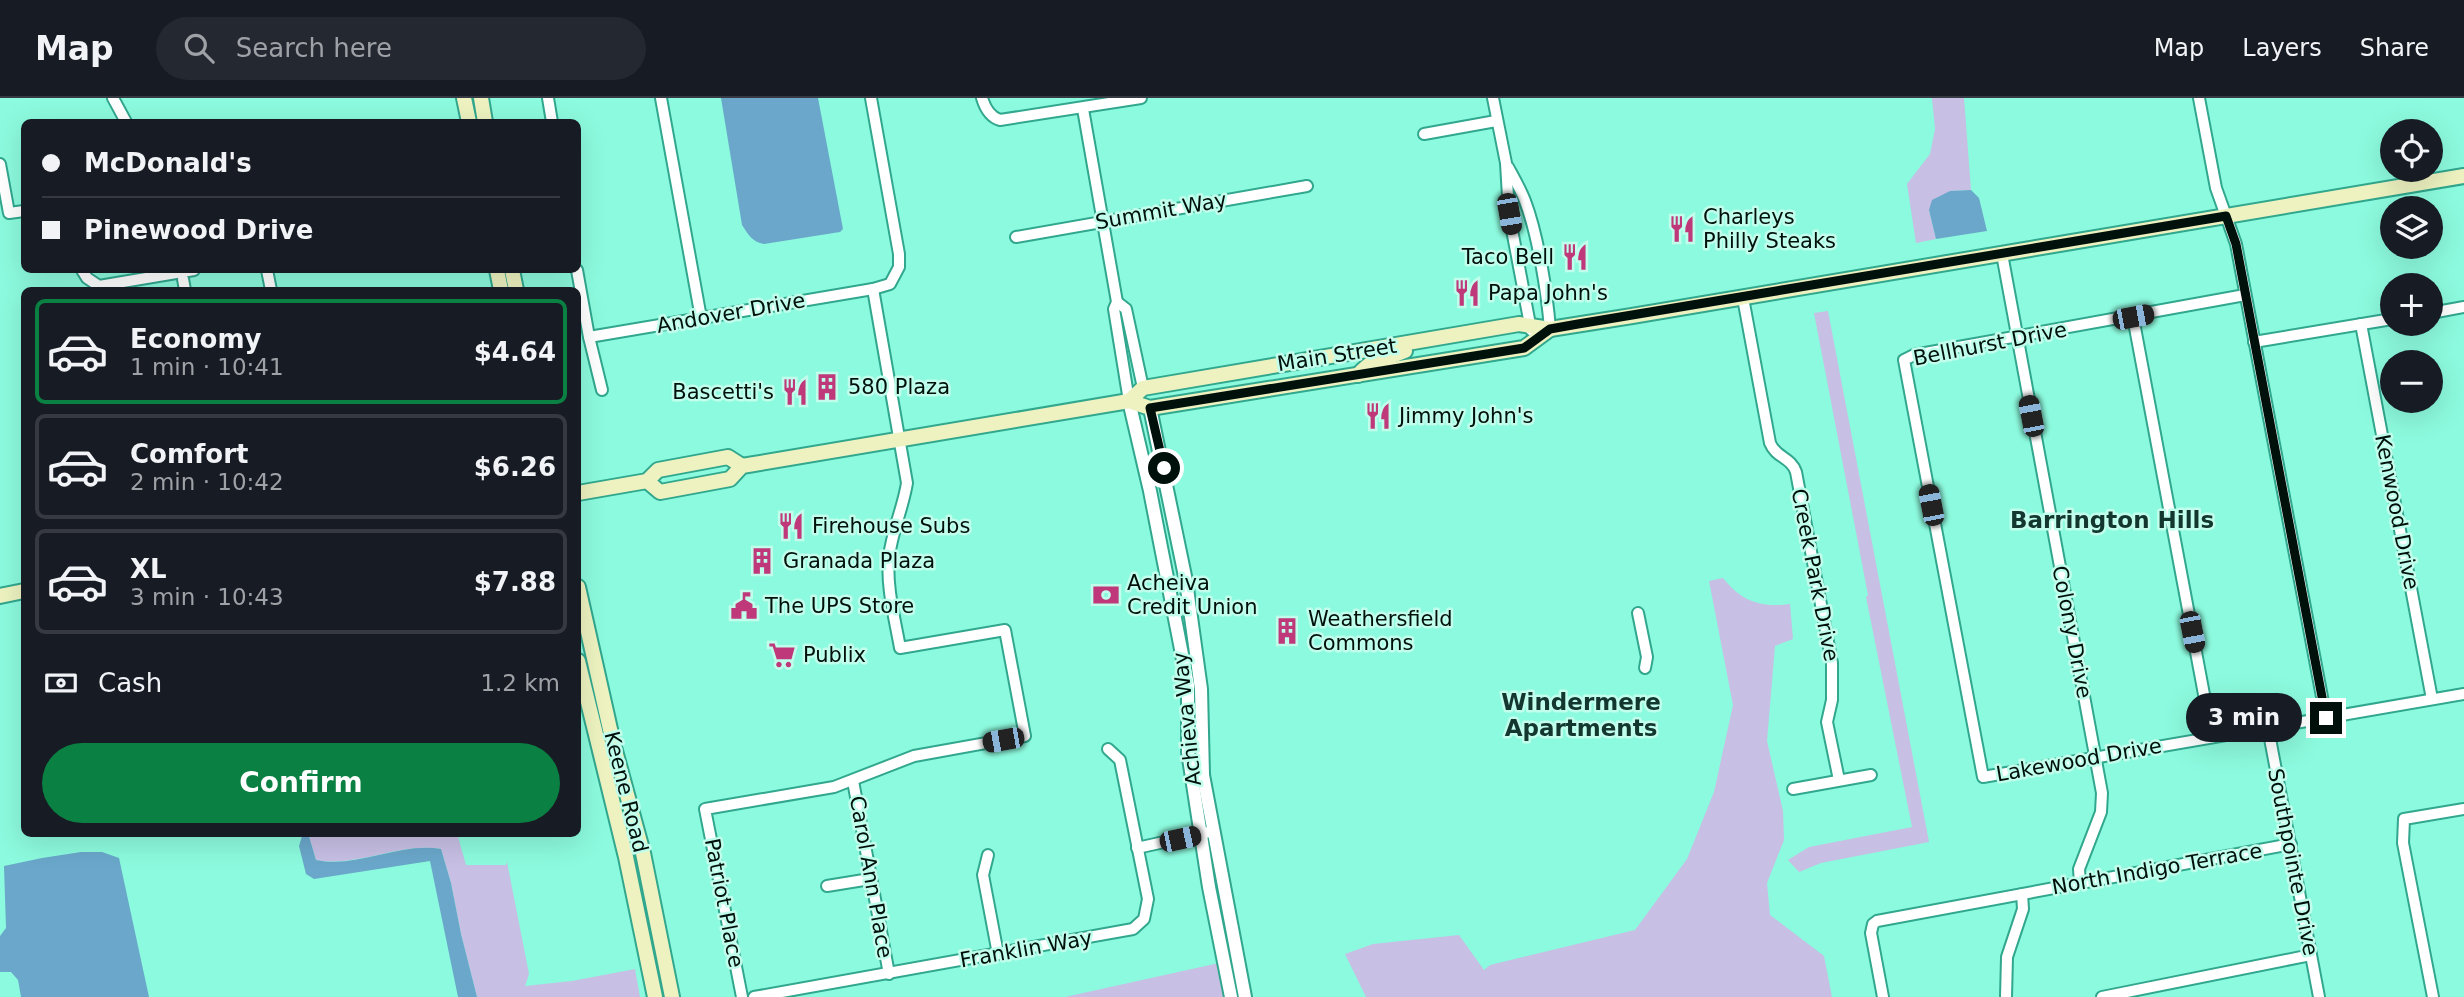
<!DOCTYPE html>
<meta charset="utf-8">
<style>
:root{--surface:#171b24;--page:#242831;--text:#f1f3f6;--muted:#9ea1a6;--line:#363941;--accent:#0b8043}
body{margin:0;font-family:"DejaVu Sans",sans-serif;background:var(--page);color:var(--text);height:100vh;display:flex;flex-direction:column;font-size:26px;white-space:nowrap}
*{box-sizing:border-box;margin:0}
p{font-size:23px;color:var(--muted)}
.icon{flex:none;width:38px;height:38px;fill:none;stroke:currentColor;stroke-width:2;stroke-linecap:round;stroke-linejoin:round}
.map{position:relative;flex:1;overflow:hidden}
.sheet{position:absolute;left:21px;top:189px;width:560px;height:550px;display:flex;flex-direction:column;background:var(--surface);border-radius:10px;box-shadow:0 7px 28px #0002}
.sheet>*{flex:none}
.banner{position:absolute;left:21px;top:21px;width:560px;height:154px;border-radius:10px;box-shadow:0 7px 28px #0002;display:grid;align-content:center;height:154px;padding:0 21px;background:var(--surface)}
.tools{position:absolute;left:2380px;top:21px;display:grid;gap:14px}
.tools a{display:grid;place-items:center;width:63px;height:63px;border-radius:50%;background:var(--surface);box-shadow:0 7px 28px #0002;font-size:35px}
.end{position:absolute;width:32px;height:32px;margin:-16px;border:9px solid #00100b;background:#fff;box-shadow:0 0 0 4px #fff}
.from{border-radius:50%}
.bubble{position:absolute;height:49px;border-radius:24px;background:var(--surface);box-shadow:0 7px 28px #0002;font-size:23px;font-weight:700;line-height:49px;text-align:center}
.car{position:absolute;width:21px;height:42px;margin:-21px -10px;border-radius:9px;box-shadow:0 0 5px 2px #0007;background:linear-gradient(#222 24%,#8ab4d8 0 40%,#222 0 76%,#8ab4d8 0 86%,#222 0)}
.banner b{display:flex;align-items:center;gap:24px;height:66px;font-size:26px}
.banner b+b{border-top:2px solid var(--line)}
.banner i{width:18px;height:18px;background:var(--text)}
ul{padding:12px 0 0;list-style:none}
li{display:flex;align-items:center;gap:21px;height:105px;margin:0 14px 10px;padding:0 7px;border:4px solid var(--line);border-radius:10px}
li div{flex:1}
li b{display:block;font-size:26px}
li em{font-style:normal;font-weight:700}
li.active{border-color:var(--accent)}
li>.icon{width:63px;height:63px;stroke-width:1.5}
.pay{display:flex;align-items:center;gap:18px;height:77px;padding:0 21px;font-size:26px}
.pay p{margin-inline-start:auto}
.cta{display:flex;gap:14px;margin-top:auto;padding:14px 21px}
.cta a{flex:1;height:80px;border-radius:42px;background:var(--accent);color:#fff;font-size:28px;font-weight:700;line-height:80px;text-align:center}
header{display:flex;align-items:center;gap:42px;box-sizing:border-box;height:98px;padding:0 35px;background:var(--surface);border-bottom:2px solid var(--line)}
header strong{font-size:33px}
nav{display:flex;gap:38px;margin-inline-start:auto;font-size:24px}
.search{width:490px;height:63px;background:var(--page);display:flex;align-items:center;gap:18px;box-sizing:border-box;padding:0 24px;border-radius:38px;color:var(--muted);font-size:26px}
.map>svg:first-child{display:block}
</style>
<header>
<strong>Map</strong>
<div class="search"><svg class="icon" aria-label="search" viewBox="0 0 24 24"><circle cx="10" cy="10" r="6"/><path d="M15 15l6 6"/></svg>Search here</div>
<nav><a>Map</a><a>Layers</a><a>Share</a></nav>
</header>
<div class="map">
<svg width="2464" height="899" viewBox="0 0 2464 899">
<rect width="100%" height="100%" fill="#8cfade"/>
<g fill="#c7bfe4">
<path d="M1932 0H1964L1971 92 1950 93 1929 112 1936 141 1916 145 1907 86 1930 56 1935 31Z"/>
<path d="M1828 213 1929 744 1821 765 1799 774 1788 762 1809 749 1912 729 1866 499 1868 497 1814 215Z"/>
<path d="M1723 480C1741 503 1761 510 1790 506L1793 541 1775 548 1767 643 1783 713 1784 742 1767 785 1770 817 1824 858 1832 899H1366L1345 856 1373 846 1459 837 1484 872 1490 867 1635 832 1687 761 1714 694 1733 607 1709 483Z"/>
<path d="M308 735H457L466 767H506L507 764 529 876 525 888 572 883 635 871 640 899H477L461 836 451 785 441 751C399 744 357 770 316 762Z"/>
<path d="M1219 865 1226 899H1065Z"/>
</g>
<g fill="#6aa7ca">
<path d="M721 0H818L843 131 840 134 764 146C752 144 748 136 742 127Z"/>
<path d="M1971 92 1979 100 1987 133 1936 141 1929 112 1932 102 1950 93Z"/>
<path d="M303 735H308L316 762C357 771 399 744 441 751L451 785 461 836 477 899H458L430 763 314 781 306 776 299 748Z"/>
<path d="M81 754H102L119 760 149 899H21L18 882 11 874H0V838L6 830 4 768 42 760Z"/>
</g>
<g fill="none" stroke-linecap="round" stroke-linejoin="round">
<defs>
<g id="minor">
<path d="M113 0 126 24"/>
<path d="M548 0 552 24"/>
<path d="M661 0 701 220"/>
<path d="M982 0C985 10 990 19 1000 22L1141 0"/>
<path d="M1493 0 1506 65 1509 116 1531 232"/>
<path d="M2199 0 2216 90 2236 146 2326 620"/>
<path d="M1083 11 1117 204 1114 211 1129 303"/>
<path d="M1424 36 1496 23"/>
<path d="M0 66 9 115 24 113"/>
<path d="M1508 69C1514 80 1521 92 1525 103 1538 137 1547 194 1550 231"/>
<path d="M1016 139 1307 88"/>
<path d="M2002 156 2102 695 2101 714 2079 771 2080 785"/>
<path d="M82 172 87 180 99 188 194 172"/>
<path d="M267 172 271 192"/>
<path d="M577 172 589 239 602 292"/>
<path d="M183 181 185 192"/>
<path d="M2245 197 1914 257 1904 262 1983 679 2464 596"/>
<path d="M1743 200 1770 345C1776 360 1791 359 1796 374L1832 565V602L1827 624 1839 682"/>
<path d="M1117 204 1126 211 1143 290"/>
<path d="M2431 215 2464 209"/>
<path d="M2133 219 2212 639"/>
<path d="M2361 226 2432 601"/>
<path d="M589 239 873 191 890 186 899 169V156L871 0"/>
<path d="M2254 244 2392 221"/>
<path d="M1638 515 1647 559 1645 570"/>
<path d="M2268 630 2319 899"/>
<path d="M853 683 889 876"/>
<path d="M1793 691 1871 677"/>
<path d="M1137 750 1209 734"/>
<path d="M988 757 983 777 998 856"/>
<path d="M827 788 870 781"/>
<path d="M742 899 705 711 834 689 914 658 1025 638 1005 532 900 550C895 521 886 489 889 459 892 433 903 410 907 385L873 191"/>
<path d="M754 899 1133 831 1144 821 1148 801 1121 667 1120 662 1108 651"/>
<path d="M1883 899 1871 835 1873 826 1877 823 2291 746"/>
<path d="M2006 899 2007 859 2023 811 2022 796"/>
<path d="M2102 899 2311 857"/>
<path d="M2433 899 2403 745 2404 721 2464 711"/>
</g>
<g id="tertiary">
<path d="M1129 303 1150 393 1188 587V654L1209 789 1231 899"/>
<path d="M1150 310 1186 483 1201 591 1203 677 1245 899"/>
</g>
<g id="secondary">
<path d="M464 0 469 24"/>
<path d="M481 0 485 24"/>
<path d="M497 172 501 192"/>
<path d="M512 172 516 192"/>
<path d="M1358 277C1376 257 1383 263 1405 253"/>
<path d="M1129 303 1143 290 1519 226 1550 231 1632 218 2464 78"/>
<path d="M647 383 660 394 730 381 742 368 1129 303 1150 310 1524 250 1550 231"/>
<path d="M578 395 647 383 658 372 728 359 742 368"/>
<path d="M578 489 614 649 643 755 672 899"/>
<path d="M0 498 24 493"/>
<path d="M578 563 626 759 655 899"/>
</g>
</defs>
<use href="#minor" stroke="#31a78e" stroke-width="14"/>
<use href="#tertiary" stroke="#31a78e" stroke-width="16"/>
<use href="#secondary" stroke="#31a78e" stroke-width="18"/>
<use href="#minor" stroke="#fff" stroke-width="10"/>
<use href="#tertiary" stroke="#fff" stroke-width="12"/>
<use href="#secondary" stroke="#edf2c0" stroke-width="14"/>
</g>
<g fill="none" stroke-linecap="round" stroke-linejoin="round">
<path stroke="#00100b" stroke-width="9" d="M1164 370 1150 310 1524 250 1550 231 1578 226 2226 118 2236 146 2326 620"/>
</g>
<defs>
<symbol id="restaurant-bare" viewBox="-9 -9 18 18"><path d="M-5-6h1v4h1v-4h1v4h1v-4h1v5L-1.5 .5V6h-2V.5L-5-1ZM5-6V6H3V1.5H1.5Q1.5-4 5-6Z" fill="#bf3879" stroke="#c1feec" stroke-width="2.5" paint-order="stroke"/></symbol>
<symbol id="building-bare" viewBox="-9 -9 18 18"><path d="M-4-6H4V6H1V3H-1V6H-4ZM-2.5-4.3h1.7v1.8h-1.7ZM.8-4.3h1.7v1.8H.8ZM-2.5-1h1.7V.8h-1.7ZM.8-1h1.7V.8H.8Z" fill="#bf3879" stroke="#c1feec" stroke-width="2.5" paint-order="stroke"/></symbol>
<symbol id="bank-bare" viewBox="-9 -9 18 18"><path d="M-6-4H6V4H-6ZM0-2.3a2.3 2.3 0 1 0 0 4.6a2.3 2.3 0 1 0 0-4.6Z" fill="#bf3879" stroke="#c1feec" stroke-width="2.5" paint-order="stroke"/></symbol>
<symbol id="civic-bare" viewBox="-9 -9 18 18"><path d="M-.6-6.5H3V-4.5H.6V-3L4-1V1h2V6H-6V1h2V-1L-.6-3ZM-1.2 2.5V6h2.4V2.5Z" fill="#bf3879" stroke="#c1feec" stroke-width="2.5" paint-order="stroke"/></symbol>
<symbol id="supermarket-bare" viewBox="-9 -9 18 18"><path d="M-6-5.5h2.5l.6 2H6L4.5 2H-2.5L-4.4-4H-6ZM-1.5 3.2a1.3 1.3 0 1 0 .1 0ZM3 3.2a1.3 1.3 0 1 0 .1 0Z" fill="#bf3879" stroke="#c1feec" stroke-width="2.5" paint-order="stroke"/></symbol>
</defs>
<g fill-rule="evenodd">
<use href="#restaurant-bare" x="1663" y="112" width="38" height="38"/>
<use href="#restaurant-bare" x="1556" y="140" width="38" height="38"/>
<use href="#restaurant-bare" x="1448" y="176" width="38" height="38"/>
<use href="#building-bare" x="808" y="270" width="38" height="38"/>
<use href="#restaurant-bare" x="776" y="275" width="38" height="38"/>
<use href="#restaurant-bare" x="1359" y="299" width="38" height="38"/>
<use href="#restaurant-bare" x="772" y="409" width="38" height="38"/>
<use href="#building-bare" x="743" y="444" width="38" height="38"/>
<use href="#bank-bare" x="1087" y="478" width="38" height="38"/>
<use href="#civic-bare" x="725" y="489" width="38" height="38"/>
<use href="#building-bare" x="1268" y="514" width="38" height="38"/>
<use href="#supermarket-bare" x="763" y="538" width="38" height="38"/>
</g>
<g text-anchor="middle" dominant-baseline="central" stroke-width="5" stroke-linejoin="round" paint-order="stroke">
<g font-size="21" fill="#00100b" stroke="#c1feec">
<text transform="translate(1161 113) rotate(-10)">Summit Way</text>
<text transform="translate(731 215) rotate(-10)">Andover Drive</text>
<text transform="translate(1990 246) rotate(-11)">Bellhurst Drive</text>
<text transform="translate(1337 257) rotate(-9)">Main Street</text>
<text transform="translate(2397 414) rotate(79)">Kenwood Drive</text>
<text transform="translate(1815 477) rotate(79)">Creek Park Drive</text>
<text transform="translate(2072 534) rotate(79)">Colony Drive</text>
<text transform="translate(1187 621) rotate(-96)">Achieva Way</text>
<text transform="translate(2079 662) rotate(-10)">Lakewood Drive</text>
<text transform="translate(626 694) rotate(76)">Keene Road</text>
<text transform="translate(2293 764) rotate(79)">Southpointe Drive</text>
<text transform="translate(2157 771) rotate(-10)">North Indigo Terrace</text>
<text transform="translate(871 779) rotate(80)">Carol Ann Place</text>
<text transform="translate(724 805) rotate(79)">Patriot Place</text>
<text transform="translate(1026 851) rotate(-10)">Franklin Way</text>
</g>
<g font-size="21" fill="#00100b" stroke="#c1feec" text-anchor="start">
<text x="1703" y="119">Charleys<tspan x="1703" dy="24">Philly Steaks</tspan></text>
<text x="1554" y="159" text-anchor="end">Taco Bell</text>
<text x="1488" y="195">Papa John's</text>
<text x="848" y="289">580 Plaza</text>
<text x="774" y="294" text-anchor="end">Bascetti's</text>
<text x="1399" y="318">Jimmy John's</text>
<text x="812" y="428">Firehouse Subs</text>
<text x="783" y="463">Granada Plaza</text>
<text x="1127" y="485">Acheiva<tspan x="1127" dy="24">Credit Union</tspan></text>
<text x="765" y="508">The UPS Store</text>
<text x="1308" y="521">Weathersfield<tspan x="1308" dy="24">Commons</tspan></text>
<text x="803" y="557">Publix</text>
</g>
<g font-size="23" font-weight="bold" fill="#13362e" stroke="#c1feec">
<text x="2112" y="422">Barrington Hills</text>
<text x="1581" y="604">Windermere<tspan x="1581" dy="26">Apartments</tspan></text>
</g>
</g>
</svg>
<div class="tools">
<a><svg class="icon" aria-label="locate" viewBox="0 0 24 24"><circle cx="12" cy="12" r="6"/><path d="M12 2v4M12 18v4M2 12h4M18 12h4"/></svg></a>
<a><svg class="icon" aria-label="layers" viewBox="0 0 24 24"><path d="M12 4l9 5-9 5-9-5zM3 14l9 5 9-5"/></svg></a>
<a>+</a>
<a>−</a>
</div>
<i class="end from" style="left:1164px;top:370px"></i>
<i class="end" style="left:2326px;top:620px"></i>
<div class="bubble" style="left:2186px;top:595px;width:116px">3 min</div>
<i class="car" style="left:1509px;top:116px;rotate:170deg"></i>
<i class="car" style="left:2133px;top:219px;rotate:79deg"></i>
<i class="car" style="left:2031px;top:318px;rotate:349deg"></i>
<i class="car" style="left:1931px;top:407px;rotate:349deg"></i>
<i class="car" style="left:2192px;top:534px;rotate:169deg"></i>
<i class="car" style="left:1003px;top:642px;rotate:260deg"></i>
<i class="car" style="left:1180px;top:741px;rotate:78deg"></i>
<div class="banner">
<b><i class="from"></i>McDonald's</b>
<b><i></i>Pinewood Drive</b>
</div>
<section class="sheet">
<ul>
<li class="active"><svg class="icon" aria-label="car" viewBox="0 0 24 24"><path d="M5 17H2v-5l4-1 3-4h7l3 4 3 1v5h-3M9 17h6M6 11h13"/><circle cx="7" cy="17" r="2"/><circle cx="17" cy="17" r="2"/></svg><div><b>Economy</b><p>1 min · 10:41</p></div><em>$4.64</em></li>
<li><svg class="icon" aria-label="car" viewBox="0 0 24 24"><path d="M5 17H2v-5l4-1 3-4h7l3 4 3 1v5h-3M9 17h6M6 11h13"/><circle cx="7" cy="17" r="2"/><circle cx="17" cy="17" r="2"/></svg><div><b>Comfort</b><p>2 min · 10:42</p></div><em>$6.26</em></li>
<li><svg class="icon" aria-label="car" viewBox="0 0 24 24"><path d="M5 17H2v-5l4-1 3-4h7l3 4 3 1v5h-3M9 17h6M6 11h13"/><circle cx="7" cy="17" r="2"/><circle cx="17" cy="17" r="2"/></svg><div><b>XL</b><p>3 min · 10:43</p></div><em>$7.88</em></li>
</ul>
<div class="pay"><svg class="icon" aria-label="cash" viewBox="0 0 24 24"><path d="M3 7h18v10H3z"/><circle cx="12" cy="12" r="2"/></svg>Cash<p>1.2 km</p></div>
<div class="cta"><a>Confirm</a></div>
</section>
</div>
